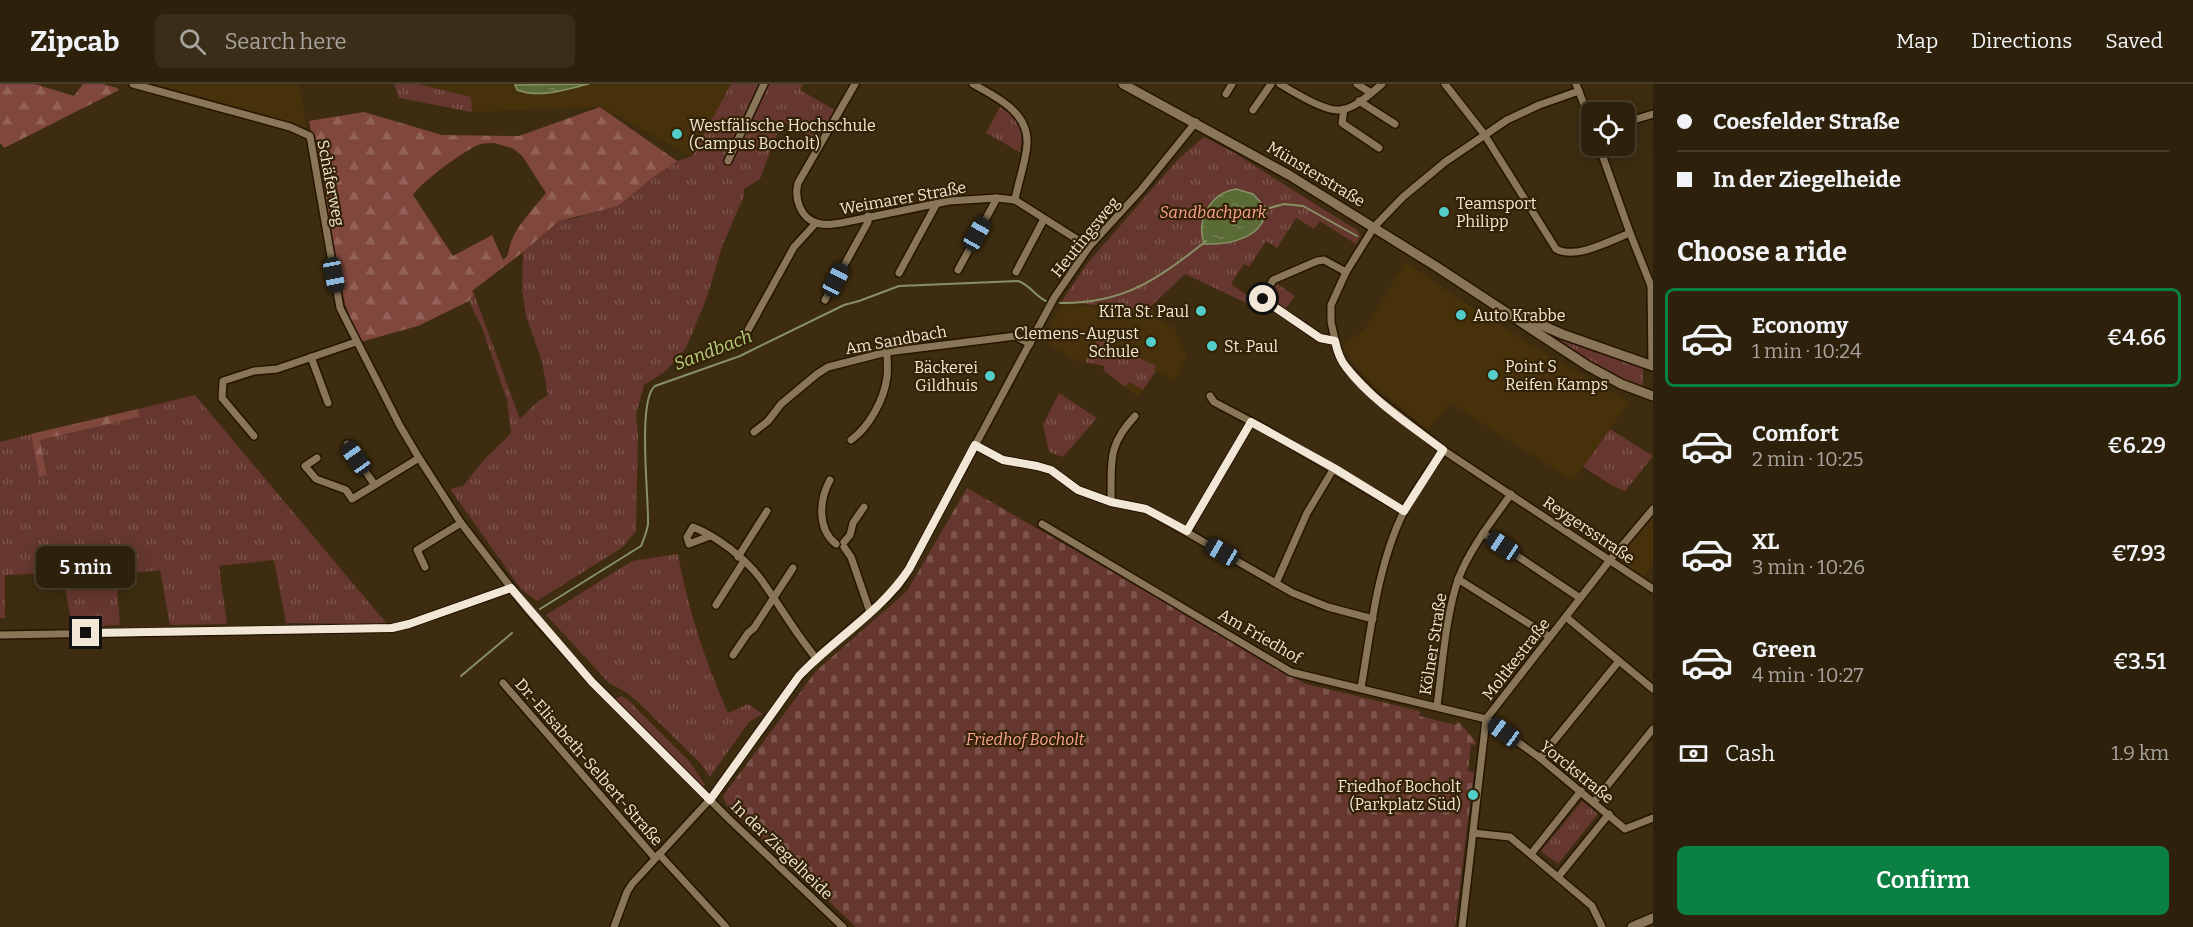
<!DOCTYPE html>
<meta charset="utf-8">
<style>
:root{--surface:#2e210b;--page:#3a2e19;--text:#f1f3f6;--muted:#a7a39d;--line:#493e2c;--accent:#0b8043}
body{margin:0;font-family:Bitter,serif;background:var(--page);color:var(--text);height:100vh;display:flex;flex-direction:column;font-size:22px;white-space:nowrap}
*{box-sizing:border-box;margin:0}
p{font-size:20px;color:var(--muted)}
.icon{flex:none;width:33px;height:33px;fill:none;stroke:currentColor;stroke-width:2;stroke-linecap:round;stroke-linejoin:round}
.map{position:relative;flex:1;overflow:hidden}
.details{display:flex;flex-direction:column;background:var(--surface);width:540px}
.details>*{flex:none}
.top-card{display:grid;align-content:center;height:132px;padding:0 24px;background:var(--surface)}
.fabs{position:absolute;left:1581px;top:18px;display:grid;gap:12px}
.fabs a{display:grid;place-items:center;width:54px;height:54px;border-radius:9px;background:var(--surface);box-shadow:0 3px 15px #0003,0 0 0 2px var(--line);font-size:30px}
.end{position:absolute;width:27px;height:27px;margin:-14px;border:8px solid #f2e7d7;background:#111;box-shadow:0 0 0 3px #111}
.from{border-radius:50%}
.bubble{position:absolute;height:42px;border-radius:9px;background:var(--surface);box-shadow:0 3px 15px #0003,0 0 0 2px var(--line);font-size:20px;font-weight:600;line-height:42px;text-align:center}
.car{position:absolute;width:18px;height:36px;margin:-18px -9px;border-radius:8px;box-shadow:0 0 4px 2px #0007;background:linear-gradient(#222 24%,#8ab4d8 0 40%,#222 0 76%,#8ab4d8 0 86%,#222 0)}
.top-card b{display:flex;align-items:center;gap:21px;height:57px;font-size:22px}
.top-card b+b{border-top:2px solid var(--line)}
.top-card i{width:15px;height:15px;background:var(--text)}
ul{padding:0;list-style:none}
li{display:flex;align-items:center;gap:18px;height:99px;margin:0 12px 9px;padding:0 12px;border:3px solid transparent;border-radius:9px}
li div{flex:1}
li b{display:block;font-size:22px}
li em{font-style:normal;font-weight:600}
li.selected{border-color:var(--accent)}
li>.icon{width:54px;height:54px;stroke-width:1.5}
h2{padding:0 24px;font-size:27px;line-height:72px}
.pay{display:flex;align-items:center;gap:15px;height:66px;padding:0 24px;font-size:22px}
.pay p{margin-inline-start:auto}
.button{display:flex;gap:12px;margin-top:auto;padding:12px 24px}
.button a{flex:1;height:69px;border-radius:9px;background:var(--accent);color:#fff;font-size:24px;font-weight:600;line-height:69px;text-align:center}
header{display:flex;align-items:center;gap:36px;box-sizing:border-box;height:84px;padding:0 30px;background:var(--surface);border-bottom:2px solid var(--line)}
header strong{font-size:28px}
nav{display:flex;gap:33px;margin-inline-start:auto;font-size:21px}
.search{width:420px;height:54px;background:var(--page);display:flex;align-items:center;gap:15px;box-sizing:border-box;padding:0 21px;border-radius:9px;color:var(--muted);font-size:22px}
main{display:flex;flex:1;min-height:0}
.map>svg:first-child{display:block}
</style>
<header>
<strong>Zipcab</strong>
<div class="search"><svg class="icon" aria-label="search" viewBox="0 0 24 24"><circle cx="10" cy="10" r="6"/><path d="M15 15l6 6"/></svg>Search here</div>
<nav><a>Map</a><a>Directions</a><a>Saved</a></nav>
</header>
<main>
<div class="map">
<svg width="1653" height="843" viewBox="0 0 1653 843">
<defs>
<pattern id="grass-tufts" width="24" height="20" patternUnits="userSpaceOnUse" patternTransform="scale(1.5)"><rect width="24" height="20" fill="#65372e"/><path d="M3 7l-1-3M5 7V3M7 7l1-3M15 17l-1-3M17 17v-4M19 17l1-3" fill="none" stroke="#7c544c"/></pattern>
<pattern id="forest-firs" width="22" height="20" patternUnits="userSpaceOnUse" patternTransform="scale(1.5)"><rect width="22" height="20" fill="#80483d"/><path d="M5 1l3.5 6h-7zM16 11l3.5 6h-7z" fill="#926258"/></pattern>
<pattern id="cemetery-stones" width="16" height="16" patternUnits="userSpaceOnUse" patternTransform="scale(1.5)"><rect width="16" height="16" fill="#65372e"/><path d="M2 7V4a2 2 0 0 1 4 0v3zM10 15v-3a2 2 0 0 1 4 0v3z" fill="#7c544c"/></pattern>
<pattern id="water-ripples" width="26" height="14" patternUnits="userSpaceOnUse" patternTransform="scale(1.5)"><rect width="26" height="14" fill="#5b6b36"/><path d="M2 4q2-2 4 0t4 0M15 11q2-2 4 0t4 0" fill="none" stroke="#738052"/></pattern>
</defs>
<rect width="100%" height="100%" fill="#3d2c0f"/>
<g fill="#46310b">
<path d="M154 0H299L307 44 153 1Z"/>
<path d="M418 0H731L692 72 600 23 472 28 470 13Z"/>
<path d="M1406 177 1441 203 1528 259 1629 318 1573 397 1450 319 1428 346 1374 302 1354 280 1342 261 1364 246Z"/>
<path d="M1061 221H1079L1147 227 1151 223 1159 235 1174 244 1187 272 1174 296 1156 287 1138 313 1103 286 1105 282 1075 277 1043 256Z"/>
<path d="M1653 431V480L1643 493 1616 475Z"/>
</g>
<g fill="url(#grass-tufts)">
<path d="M394 0H418L471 13 472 28 399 14Z"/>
<path d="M731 0H803L800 6 835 26 818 57 782 37 760 95 744 105V112L723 160 707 213 686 264 666 287 644 301 636 331 638 351 636 447 623 463 537 517 521 505 450 405 463 402 482 378 511 349 507 316 482 244 469 217 474 210 520 335 537 318 548 311 542 278 526 232 522 206 523 168 559 137 580 133 651 95 677 77 692 72Z"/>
<path d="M1000 23C1022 37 1023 43 1020 68L986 49Z"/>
<path d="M1204 53 1233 68 1358 147 1361 152 1356 160 1320 137 1314 145 1296 134 1277 164 1266 157 1249 183 1244 180 1231 200 1251 214 1261 215 1257 224 1185 190 1146 227 1079 219 1060 220 1086 181 1179 74Z"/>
<path d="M1276 199 1295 212 1285 226 1267 214Z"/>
<path d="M1536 241 1595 266 1643 283V304C1612 298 1560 262 1536 241Z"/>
<path d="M1098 254 1156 282 1154 286 1156 287 1143 306 1129 298 1125 303 1103 286 1105 282 1085 278Z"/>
<path d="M1059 309 1097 334 1063 373 1049 368 1043 341Z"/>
<path d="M195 311 387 540 286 539 274 476 219 482 227 540 170 541 160 486 116 491 120 541 72 543 63 492 32 490 5 491V534H0V358L31 350 40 393 47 390 40 356 139 333 138 325Z"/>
<path d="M1610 345 1653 372 1625 407 1613 402 1583 383Z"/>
<path d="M678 470C688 526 705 577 728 629L748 620 763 630 749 638 710 693 700 679 639 619 626 608 609 599 546 531 632 477Z"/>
<path d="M621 612 627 615 690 678 705 701 703 703 615 615Z"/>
<path d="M1582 717 1598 730 1558 780 1541 767Z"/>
</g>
<g fill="url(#forest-firs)" fill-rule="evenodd">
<path d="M0 0H35L74 12 83 0H103L117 4 119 6 4 64 0 59Z"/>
<path d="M600 23 677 77 651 95 618 122 559 137 523 168 472 207 474 210 469 217 418 242 360 258 345 220 309 37 364 28 442 51 519 52ZM495 59 514 65 523 73 546 109C534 124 518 140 511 158 508 166 510 171 503 176L492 151 453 172 413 111C420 99 467 64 481 60 485 59 490 59 495 59Z"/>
<path d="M138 325 139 333 40 356 47 391 39 393 31 350Z"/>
</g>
<path fill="url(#cemetery-stones)" d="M967 404 1306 600 1420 627 1419 632 1456 641 1458 637 1476 658V661L1471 660 1468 687 1474 688 1455 843H856L727 722 723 712 816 587 907 507Z"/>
<g fill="url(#water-ripples)" stroke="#889066" stroke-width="1.5">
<path d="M589 0C566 5 540 15 517 6L515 1Z"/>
<path d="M1236 105 1253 110 1266 124C1265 154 1229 161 1204 160 1196 135 1211 109 1236 105Z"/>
</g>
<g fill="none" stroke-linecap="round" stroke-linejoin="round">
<g stroke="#889066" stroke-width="2">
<path d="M1266 125 1284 120 1303 122 1357 152"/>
<path d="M1060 219C1123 220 1159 195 1206 157"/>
<path d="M540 525 641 462C644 455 647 448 648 440 649 415 637 316 655 302L740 272 844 221 859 217 899 202 1018 197C1029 200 1035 212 1046 217"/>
<path d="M461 592 512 549"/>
</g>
<defs>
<g id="street">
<path d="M133 0 290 43 310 52 340 224 400 342 419 374 461 439 529 527 592 598 730 736 843 843"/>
<path d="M855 0 798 99C794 114 800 134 817 139 824 142 833 140 841 139L949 117 997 114 1015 116 1089 163"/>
<path d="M973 0C996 13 1029 28 1027 60 1026 78 1018 98 1015 116"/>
<path d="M1280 0C1293 8 1322 26 1337 26 1353 27 1371 9 1382 0"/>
<path d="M1357 0 1371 9"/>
<path d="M1445 0 1484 50 1556 165C1576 176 1609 157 1630 149"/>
<path d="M1576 0 1592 41"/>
<path d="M1579 7 1539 21 1507 36 1445 78 1403 113 1374 143 1346 188 1331 221V238L1338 269 1345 282 1374 312 1443 366 1653 505"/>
<path d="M1226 10 1232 0"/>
<path d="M1359 17 1395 40"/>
<path d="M1344 25 1342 39 1379 64"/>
<path d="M1253 26 1271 0"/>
<path d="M1624 39 1653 30"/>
<path d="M1599 62 1630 149 1653 207"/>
<path d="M728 77 764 0"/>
<path d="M958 186 997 114"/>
<path d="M1016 188 1044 135"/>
<path d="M899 189 937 119"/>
<path d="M1651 202 1652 282"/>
<path d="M825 216 868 138V132"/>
<path d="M747 248 794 163 816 139"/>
<path d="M1335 257 1320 254 1263 215 1273 196 1317 177 1324 176 1346 188"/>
<path d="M311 273 328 319"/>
<path d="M1210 312 1214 318 1265 345 1404 427"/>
<path d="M754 348 768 337 781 320 817 290 828 283 887 268 1008 253 1015 252 1030 260"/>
<path d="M254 352 222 314 223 297 254 287 277 285 356 258"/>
<path d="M851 356C869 343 884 316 887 293 888 285 887 276 887 268"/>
<path d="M347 360 374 400"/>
<path d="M975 361 1003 376 1037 382 1051 386 1078 406 1111 418 1146 425 1293 509 1328 523 1373 535"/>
<path d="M317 374 305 382 316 395 346 406 352 415 419 374"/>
<path d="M830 396C819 416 817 445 836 460"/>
<path d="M1111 418C1112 379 1106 363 1135 332"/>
<path d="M1042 440 1291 588 1486 635 1540 674 1625 745 1653 734"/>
<path d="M1187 447 1251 338"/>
<path d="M1483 449 1580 514"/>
<path d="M710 452 689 460 687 453 693 443C716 452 744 473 760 494 779 520 795 549 816 574"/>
<path d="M844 458 850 451 853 439 864 423"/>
<path d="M844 463 851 473 870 528"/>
<path d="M738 473 767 427"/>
<path d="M425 483 417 466 461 439"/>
<path d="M1458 495 1550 553"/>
<path d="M1276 499 1307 429 1334 384"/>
<path d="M716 521 744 477"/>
<path d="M1566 533 1653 605"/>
<path d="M0 551 392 544 409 540 511 504"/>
<path d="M733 571 748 549 754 544 793 484"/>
<path d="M503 599 655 774"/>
<path d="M1361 604C1371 546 1377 483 1403 429 1414 407 1430 387 1443 366"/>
<path d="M1437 622C1442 584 1446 528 1459 493 1471 463 1492 437 1511 410"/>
<path d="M1540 674 1619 577"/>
<path d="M1594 718 1653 645"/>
<path d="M1473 749 1510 753 1592 822 1602 843"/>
<path d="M659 770 726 843"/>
<path d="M1531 770 1581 707"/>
<path d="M1558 793 1609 730"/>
<path d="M614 843 627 808 632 800 713 712 799 592 816 574 884 516 898 502 909 485 1054 214 1089 163 1141 106 1196 38"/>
<path d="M1462 843 1486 635 1610 476 1653 425"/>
</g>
<g id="secondary">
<path d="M1123 0 1289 91 1437 183 1588 282 1621 300 1653 312"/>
<path d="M1516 230 1562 250 1653 282"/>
<path d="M1632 843 1653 834"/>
</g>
</defs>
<use href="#street" stroke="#241400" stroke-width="10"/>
<use href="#secondary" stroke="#241400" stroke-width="12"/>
<use href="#street" stroke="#897557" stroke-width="7"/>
<use href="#secondary" stroke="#897557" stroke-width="9"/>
</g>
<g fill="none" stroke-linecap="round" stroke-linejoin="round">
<path stroke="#f2e7d7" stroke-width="8" d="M86 549 392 544 409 540 511 504 592 598 710 716 799 592C834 555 881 528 909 485L975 361 1003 376 1037 382 1051 386 1078 406 1111 418 1146 425 1187 447 1251 338 1334 384 1404 427 1443 366C1410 341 1371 316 1346 283 1340 276 1337 266 1335 257L1320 254 1263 215"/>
</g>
<g fill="#53cdc9" stroke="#332205" stroke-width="2">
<circle cx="677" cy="50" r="6"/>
<circle cx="1444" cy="128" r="6"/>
<circle cx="1201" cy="227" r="6"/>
<circle cx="1461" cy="231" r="6"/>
<circle cx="1151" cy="258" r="6"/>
<circle cx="1212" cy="262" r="6"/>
<circle cx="1493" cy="291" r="6"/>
<circle cx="990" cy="292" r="6"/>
<circle cx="1473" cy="711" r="6"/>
</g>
<g text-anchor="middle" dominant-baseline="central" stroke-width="4.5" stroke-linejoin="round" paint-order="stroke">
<g font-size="16" fill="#f2e7d7" stroke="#332205" text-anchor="start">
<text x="689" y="41">Westfälische Hochschule<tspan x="689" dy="18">(Campus Bocholt)</tspan></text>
<text x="1456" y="119">Teamsport<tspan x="1456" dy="18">Philipp</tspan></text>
<text x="1189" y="227" text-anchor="end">KiTa St. Paul</text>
<text x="1473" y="231">Auto Krabbe</text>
<text x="1139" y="249" text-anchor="end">Clemens-August<tspan x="1139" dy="18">Schule</tspan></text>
<text x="1224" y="262">St. Paul</text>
<text x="1505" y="282">Point S<tspan x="1505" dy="18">Reifen Kamps</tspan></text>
<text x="978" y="283" text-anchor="end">Bäckerei<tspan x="978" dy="18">Gildhuis</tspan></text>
<text x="1461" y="702" text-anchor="end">Friedhof Bocholt<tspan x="1461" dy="18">(Parkplatz Süd)</tspan></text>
</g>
<g font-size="16" fill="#f2e7d7" stroke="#332205">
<text transform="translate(1316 90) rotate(31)">Münsterstraße</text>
<text transform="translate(331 99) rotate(79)">Schäferweg</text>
<text transform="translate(903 114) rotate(-10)">Weimarer Straße</text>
<text transform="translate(1085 153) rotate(-51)">Heutingsweg</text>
<text transform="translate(896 256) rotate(-10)">Am Sandbach</text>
<text transform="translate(1589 446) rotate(34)">Reygersstraße</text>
<text transform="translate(1260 552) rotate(30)">Am Friedhof</text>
<text transform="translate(1433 560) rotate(-81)">Kölner Straße</text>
<text transform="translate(1516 575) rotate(-52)">Moltkestraße</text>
<text transform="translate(589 678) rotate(49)">Dr.-Elisabeth-Selbert-Straße</text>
<text transform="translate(1577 688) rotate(39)">Yorckstraße</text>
<text transform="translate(782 766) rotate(44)">In der Ziegelheide</text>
</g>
<g font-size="16" font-style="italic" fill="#fda392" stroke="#332205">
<text x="1213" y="128">Sandbachpark</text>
<text x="1025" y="655">Friedhof Bocholt</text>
</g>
<g font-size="18" font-style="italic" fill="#b6d07e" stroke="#332205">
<text transform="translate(713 266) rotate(-21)">Sandbach</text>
</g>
</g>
</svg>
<div class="fabs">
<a><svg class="icon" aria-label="locate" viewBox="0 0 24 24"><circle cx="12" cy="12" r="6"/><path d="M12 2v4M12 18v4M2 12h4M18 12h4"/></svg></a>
</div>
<i class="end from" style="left:1263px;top:215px"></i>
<i class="end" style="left:86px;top:549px"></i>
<div class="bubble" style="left:36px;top:462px;width:99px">5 min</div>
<i class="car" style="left:977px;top:150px;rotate:29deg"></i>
<i class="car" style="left:334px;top:191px;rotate:169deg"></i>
<i class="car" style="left:836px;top:196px;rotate:28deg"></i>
<i class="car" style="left:356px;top:374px;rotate:325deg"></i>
<i class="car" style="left:1503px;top:462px;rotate:304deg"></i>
<i class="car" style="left:1222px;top:468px;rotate:300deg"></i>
<i class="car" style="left:1504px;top:648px;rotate:306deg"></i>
</div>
<section class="details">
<div class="top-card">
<b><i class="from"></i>Coesfelder Straße</b>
<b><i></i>In der Ziegelheide</b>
</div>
<h2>Choose a ride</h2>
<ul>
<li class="selected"><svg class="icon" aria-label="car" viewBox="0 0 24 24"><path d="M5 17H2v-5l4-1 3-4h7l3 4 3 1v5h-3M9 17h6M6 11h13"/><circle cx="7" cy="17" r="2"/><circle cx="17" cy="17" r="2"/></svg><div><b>Economy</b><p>1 min · 10:24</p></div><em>€4.66</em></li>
<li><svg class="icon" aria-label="car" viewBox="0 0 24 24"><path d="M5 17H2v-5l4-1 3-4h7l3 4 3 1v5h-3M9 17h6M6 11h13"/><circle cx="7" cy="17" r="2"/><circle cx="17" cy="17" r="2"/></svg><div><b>Comfort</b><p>2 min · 10:25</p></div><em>€6.29</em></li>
<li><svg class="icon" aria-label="car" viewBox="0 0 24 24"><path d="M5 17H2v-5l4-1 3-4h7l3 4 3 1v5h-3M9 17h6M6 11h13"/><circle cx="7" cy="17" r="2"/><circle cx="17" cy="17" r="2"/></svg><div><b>XL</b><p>3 min · 10:26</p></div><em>€7.93</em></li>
<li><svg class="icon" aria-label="car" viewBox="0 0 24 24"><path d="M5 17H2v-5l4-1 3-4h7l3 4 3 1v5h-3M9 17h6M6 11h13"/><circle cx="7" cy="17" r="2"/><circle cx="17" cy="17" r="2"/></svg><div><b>Green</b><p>4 min · 10:27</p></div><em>€3.51</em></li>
</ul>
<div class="pay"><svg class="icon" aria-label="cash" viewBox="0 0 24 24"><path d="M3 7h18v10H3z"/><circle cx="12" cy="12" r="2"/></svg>Cash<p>1.9 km</p></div>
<div class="button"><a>Confirm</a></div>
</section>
</main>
